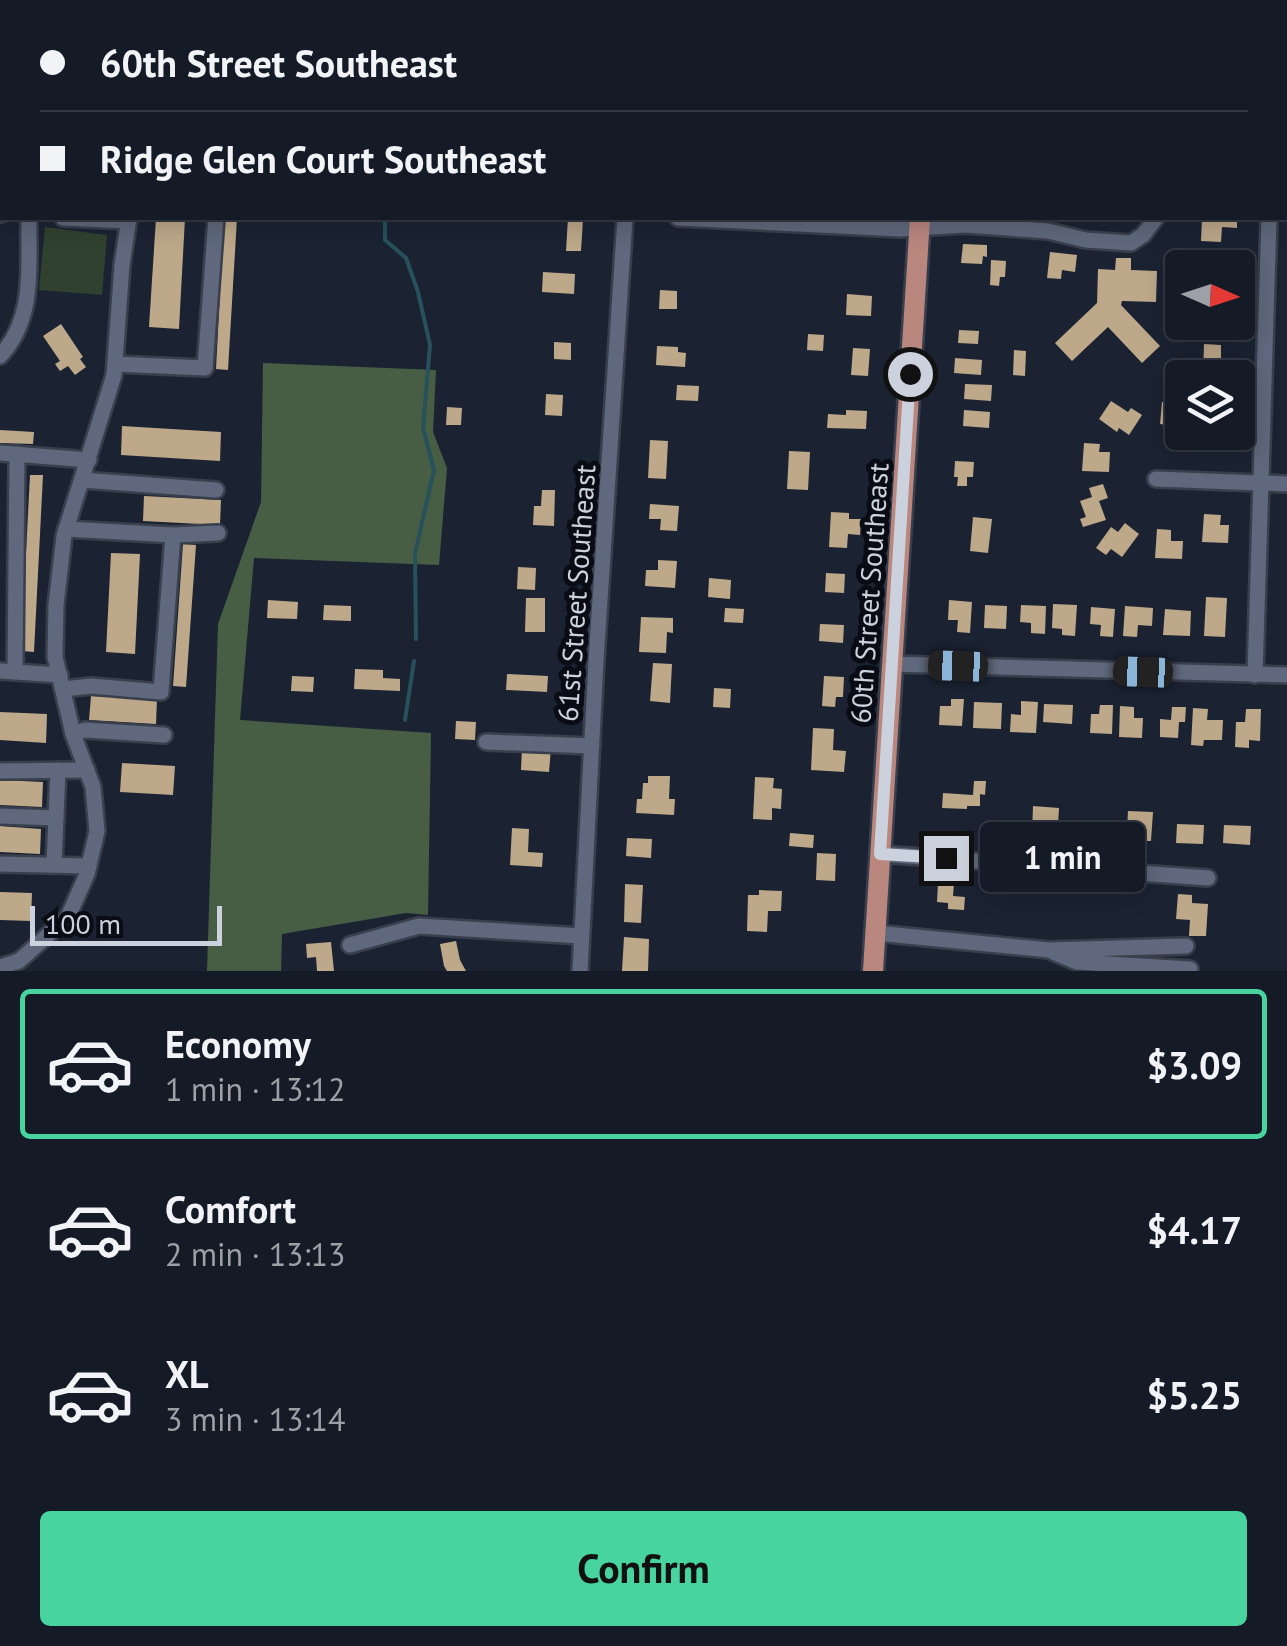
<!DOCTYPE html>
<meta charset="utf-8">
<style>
:root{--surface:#141a26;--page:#1d232e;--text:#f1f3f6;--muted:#9da1a7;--line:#333843;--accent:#47d49e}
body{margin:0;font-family:"PT Sans",sans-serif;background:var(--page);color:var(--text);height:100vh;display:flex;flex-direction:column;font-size:38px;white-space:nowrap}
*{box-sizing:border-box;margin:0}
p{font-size:32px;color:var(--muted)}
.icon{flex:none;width:55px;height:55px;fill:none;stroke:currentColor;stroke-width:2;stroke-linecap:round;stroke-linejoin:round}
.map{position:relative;height:971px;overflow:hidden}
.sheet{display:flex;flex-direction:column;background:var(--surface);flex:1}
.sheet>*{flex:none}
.banner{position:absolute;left:0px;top:0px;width:1288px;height:220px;box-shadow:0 5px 25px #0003,0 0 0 2px var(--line);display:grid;align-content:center;height:220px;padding:0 40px;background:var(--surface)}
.needle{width:65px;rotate:93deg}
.tools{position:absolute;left:1165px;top:250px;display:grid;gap:20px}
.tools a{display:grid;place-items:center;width:90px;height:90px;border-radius:10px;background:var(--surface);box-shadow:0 5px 25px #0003,0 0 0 2px var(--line);font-size:50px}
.scale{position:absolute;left:30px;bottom:25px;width:192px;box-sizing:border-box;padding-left:10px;border:5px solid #ccd2dd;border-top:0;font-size:28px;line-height:35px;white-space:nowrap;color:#ccd2dd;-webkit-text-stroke:8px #090c14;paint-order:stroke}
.end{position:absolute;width:45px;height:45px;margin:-22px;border:12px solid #ccd2dd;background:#111;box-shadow:0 0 0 5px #111}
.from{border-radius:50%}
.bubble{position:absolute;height:70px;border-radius:10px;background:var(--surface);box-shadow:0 5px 25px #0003,0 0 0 2px var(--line);font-size:32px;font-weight:800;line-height:70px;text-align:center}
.car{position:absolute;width:30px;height:60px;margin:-30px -15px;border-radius:12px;box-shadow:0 0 8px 2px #0007;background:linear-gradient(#222 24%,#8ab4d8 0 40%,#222 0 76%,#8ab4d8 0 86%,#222 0)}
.banner b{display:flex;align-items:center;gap:35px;height:95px;font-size:38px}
.banner b+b{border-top:2px solid var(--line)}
.banner i{width:25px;height:25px;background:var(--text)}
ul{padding:18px 0 0;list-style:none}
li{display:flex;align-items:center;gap:30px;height:150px;margin:0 20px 15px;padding:0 20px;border:5px solid transparent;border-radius:10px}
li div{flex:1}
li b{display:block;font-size:38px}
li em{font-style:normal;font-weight:800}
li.current{border-color:var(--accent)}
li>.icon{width:90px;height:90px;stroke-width:1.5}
.action{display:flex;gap:20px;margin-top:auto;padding:20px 40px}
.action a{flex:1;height:115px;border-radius:10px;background:var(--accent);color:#111;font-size:40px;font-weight:800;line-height:115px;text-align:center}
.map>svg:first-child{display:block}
</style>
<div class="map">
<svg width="1287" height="971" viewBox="0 0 1287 971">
<rect width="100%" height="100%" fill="#1b2333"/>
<path fill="#31412f" d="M45 227 107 235 102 295 39 290Z"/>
<path fill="#475e44" d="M263 363 436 370 433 432 447 468 439 565 254 558 240 720 431 733 428 915 406 913 282 934 281 971H207L218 624 261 502Z"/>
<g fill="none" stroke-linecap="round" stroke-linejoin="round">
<g stroke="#27515b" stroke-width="4">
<path d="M385 218V240L406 258 418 292 430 345 423 428 434 470 415 554 416 639"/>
<path d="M405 720 414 661"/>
</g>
</g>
<g fill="#bda889">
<path d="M156 218H185L179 329 149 327Z"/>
<path d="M224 218H237L228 370 216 369Z"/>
<path d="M568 218 583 219 581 251H566Z"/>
<path d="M1202 218H1237V228L1222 227 1221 242 1201 241Z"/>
<path d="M963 244 987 245V257L983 256 982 264 961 263Z"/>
<path d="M1050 252 1077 255 1075 272 1062 270 1061 279 1047 278Z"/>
<path d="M1207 254 1236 256 1235 268H1207Z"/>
<path d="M1116 258H1131V270L1157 271 1156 302 1122 301 1121 305 1160 346 1142 363 1108 327 1072 361 1055 343 1097 303 1098 269 1115 270Z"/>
<path d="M991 260 1006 261 1005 277H1000L999 286 990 285Z"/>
<path d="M543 272 575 274 574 294 542 292Z"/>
<path d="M660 290 677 291V309H659Z"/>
<path d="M847 294 872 296 871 316 846 315Z"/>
<path d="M61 324 83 357 80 359 86 367 75 375 68 366 60 371 55 364 60 361 43 336Z"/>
<path d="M959 330 979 331 978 344 958 343Z"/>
<path d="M808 334 824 335 823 351 807 350Z"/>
<path d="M554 342 571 343V360L554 359Z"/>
<path d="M1204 344 1221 345V358L1232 359 1231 378 1203 376Z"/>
<path d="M657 346 678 347V352L686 353 685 367 656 365Z"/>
<path d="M853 348 870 349 868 376 851 375Z"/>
<path d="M1014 350 1026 351 1025 376 1013 375Z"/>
<path d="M955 358 982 360 981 375 954 373Z"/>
<path d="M965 384 992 385 991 401 964 399Z"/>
<path d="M677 385 699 386 698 401 676 400Z"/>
<path d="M546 394 563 395 562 416 545 415Z"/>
<path d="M1111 401 1128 412 1131 408 1142 415 1129 435 1119 428 1117 432 1099 419Z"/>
<path d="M1162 402H1173V407L1182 408V436L1166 435 1167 425 1160 424Z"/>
<path d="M447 407 462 408 461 425H446Z"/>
<path d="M846 410 867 411 866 429 827 428 828 414 846 415Z"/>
<path d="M964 410 990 412 989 428 963 426Z"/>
<path d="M122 426 221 432 220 461 121 455Z"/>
<path d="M0 430 34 432 33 444 0 443Z"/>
<path d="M1212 432H1230L1229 447 1211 446Z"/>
<path d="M650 440 668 441 666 479 648 478Z"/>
<path d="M1084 443 1100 444 1099 452H1110L1109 472 1082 471Z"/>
<path d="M789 451 810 452 808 490 787 489Z"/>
<path d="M955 461 974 462 973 477H967V486H957L958 477H954Z"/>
<path d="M30 475H43L34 652 21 651Z"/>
<path d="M1103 484 1108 498 1099 501 1106 520 1083 527 1080 519 1086 517 1080 501 1092 497 1089 488Z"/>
<path d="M542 490H555L554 526 533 525 534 506H541Z"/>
<path d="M144 496 221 500 220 525 143 521Z"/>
<path d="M650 504 679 506 677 531 660 530 661 519H649Z"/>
<path d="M831 512 849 513V519H861L860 535 848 534 847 548 829 547Z"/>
<path d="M1204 514 1221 515 1220 525H1229L1228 543 1202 542Z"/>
<path d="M973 517 992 519 988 553 970 551Z"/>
<path d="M1125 523 1139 534 1122 557 1111 549 1106 555 1096 548 1111 527 1118 532Z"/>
<path d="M1157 529 1171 530V541H1183L1182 559 1155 558Z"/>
<path d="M183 544 196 545 186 687 173 686Z"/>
<path d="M111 553 140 554 135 654 106 652Z"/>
<path d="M658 560 677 561 675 588 645 586 646 570H658Z"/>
<path d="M518 567 536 568 535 590 517 589Z"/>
<path d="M826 573 845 574 844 593 825 592Z"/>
<path d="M709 578 731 580 730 599 708 597Z"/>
<path d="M1206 597 1227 598 1225 637 1204 636Z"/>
<path d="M526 598H545V632H525Z"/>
<path d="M268 600 298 602 297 619 267 618Z"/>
<path d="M949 600 972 602 970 633 957 632 958 620H948Z"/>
<path d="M1053 604 1077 605 1075 636 1062 635V629L1052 628Z"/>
<path d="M324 605 351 606V621L323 620Z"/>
<path d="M985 605 1007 606 1006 629 984 628Z"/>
<path d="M1021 605 1046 606 1045 634 1031 633V623L1020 622Z"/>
<path d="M1125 606 1153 608 1152 626 1138 625 1137 637 1123 636Z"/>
<path d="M1091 607 1115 609 1113 637 1100 636 1101 625 1090 624Z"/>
<path d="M725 608 744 609 743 623 724 622Z"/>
<path d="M1165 609 1191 611 1190 636 1163 635Z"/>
<path d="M641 617 673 618V633L667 632 666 653 639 652Z"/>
<path d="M820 624 844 625 843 643 819 641Z"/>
<path d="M653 663 672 664 670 703 650 701Z"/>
<path d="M355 669 383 670V678L400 679V691L354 689Z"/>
<path d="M507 674 548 676 547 692 506 690Z"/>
<path d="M292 676 314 677 313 692 291 691Z"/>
<path d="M824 676 844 677 843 697H836L835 707 822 706Z"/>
<path d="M714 688 731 689 730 708 713 707Z"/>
<path d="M91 696 157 699 156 724 89 720Z"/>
<path d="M951 699H964L962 726 939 725 940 706H951Z"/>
<path d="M1021 701 1038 702 1036 733 1010 732 1011 714 1021 715Z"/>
<path d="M974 702 1002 703 1001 729 973 728Z"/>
<path d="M1044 704 1073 705 1072 724 1043 722Z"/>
<path d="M1100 705H1113L1112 734 1090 733 1091 714H1099Z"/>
<path d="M1120 706 1134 707V718H1143L1142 738 1119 737Z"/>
<path d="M1172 707H1186L1185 722H1179L1178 738 1160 737V719L1171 720Z"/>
<path d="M1193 708 1208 709 1207 720H1223L1222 740H1204L1203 746 1191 745Z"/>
<path d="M1246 709H1261L1260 741 1249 740V748L1235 747 1236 722H1245Z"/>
<path d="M0 712 47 714 46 743 0 740Z"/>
<path d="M456 721 476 722 475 740 455 739Z"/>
<path d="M813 728 834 729 833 750 846 751 844 772 811 770Z"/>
<path d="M522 747 551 748 549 772 521 770Z"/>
<path d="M122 763 175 766 173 795 120 792Z"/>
<path d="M648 776H670L669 799H675L674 815 636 813 637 799H642L643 783H648Z"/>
<path d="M755 777 774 778 773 788 782 789 781 809 772 808V820L753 819Z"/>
<path d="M0 780 43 782 42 807 0 805Z"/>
<path d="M974 781H986L985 795 980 794V806H967V809L942 808 943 793 973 795Z"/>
<path d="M1033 806 1059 808 1058 825 1047 824 1046 836 1032 835Z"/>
<path d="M1128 811 1153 812 1151 841H1138L1139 830 1127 829Z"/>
<path d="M1074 821 1109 823 1108 840 1073 838Z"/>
<path d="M1177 824 1204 825 1203 844 1176 843Z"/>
<path d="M1224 825 1251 826 1250 845 1223 843Z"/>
<path d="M0 826 41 829 40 854 0 852Z"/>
<path d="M512 828 529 829 528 852 543 853 542 867 510 865Z"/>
<path d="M790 833 814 835 813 848 789 846Z"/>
<path d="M627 838 652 839 651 858 626 856Z"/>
<path d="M817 853 836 854 835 881 816 880Z"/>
<path d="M938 883H954L953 896 965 897 964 910 948 909V903L937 902Z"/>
<path d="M625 884 643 885 641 923 624 922Z"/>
<path d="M759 890 782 891 781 911H768L767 932 747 931 748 895H759Z"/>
<path d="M0 892 32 893 31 921 0 920Z"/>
<path d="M1178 894 1192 895V903L1208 904 1206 936H1189L1190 920 1176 919Z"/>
<path d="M624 937 649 939 648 971H622Z"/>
<path d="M456 941 460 960 466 971H447L444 966 440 944Z"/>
<path d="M331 942 334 971H317L316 957 307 958 306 944Z"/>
</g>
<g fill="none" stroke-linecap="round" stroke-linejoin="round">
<defs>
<g id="minor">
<path d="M44 2V0"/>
<path d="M152 2 153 0"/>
<path d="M637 2V0"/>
<path d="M778 2V0"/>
<path d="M790 2V0"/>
<path d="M1275 2V0"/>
<path d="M0 214H2"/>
<path d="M63 218 128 221"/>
<path d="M678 218 900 229 965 225 1048 231 1086 240 1131 243 1143 235 1156 218"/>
<path d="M0 356C36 318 28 266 29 218"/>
<path d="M115 364 205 368 216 218"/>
<path d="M0 453 89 460"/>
<path d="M1156 479 1287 484"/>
<path d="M82 480 216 490"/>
<path d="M66 529 173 535 218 533"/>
<path d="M893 664 1287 675"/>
<path d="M0 671 60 675"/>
<path d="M15 672 17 454"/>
<path d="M1255 675 1269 218"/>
<path d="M63 689 91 686 161 692 173 535"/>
<path d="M73 734 85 730 164 735"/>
<path d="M486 742 592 746"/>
<path d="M0 771 87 770"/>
<path d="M0 816 56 818"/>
<path d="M881 854 1208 878"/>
<path d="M0 864 89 866"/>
<path d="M54 865 58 770"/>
<path d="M876 933 1049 950 1186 946"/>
<path d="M350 945 419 926 581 936"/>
<path d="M1053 952 1077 962 1190 969"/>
<path d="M0 967 19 961 68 917 87 874 97 831 93 787 73 734 55 657 56 605 64 536 114 375 122 265 129 218"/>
<path d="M580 971 596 661 625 218"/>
</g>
<g id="major">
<path d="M934 2V0"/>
<path d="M873 971 920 218"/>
</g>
</defs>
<use href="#minor" stroke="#393f4d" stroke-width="20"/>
<use href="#major" stroke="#393f4d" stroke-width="25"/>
<use href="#minor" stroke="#5f687c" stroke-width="15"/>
<use href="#major" stroke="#ba877f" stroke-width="20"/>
</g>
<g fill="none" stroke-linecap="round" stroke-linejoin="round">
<path stroke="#ccd2dd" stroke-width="12" d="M910 374 880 854 946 858"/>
</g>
<g text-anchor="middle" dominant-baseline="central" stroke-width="10" stroke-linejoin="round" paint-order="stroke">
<g font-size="28" fill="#ccd2dd" stroke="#090c14">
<text transform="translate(576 593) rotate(-86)">61st Street Southeast</text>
<text transform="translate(869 593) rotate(-86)">60th Street Southeast</text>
</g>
</g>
</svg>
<div class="tools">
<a><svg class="needle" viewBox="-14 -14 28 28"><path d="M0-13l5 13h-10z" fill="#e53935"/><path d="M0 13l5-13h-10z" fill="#9da1a7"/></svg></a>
<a><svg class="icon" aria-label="layers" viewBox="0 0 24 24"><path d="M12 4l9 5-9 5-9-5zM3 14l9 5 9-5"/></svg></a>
</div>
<div class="scale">100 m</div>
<i class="end from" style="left:910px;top:374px"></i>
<i class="end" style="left:946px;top:858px"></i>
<div class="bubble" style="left:980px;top:822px;width:165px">1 min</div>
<i class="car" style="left:958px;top:666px;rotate:272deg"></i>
<i class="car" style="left:1143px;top:672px;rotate:272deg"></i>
<div class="banner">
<b><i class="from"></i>60th Street Southeast</b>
<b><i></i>Ridge Glen Court Southeast</b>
</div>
</div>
<section class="sheet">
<ul>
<li class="current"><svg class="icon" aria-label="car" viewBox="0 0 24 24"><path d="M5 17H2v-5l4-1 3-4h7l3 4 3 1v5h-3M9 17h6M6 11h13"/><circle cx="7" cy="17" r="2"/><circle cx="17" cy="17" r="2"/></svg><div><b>Economy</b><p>1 min · 13:12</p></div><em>$3.09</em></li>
<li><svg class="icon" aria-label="car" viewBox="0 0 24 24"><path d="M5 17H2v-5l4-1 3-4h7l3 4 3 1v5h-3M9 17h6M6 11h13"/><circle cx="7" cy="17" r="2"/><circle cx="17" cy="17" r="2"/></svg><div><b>Comfort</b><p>2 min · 13:13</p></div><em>$4.17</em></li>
<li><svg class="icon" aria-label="car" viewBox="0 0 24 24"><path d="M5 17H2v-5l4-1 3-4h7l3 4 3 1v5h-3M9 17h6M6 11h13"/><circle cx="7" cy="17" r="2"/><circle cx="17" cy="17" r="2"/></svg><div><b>XL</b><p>3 min · 13:14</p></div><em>$5.25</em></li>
</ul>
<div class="action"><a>Confirm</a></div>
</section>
